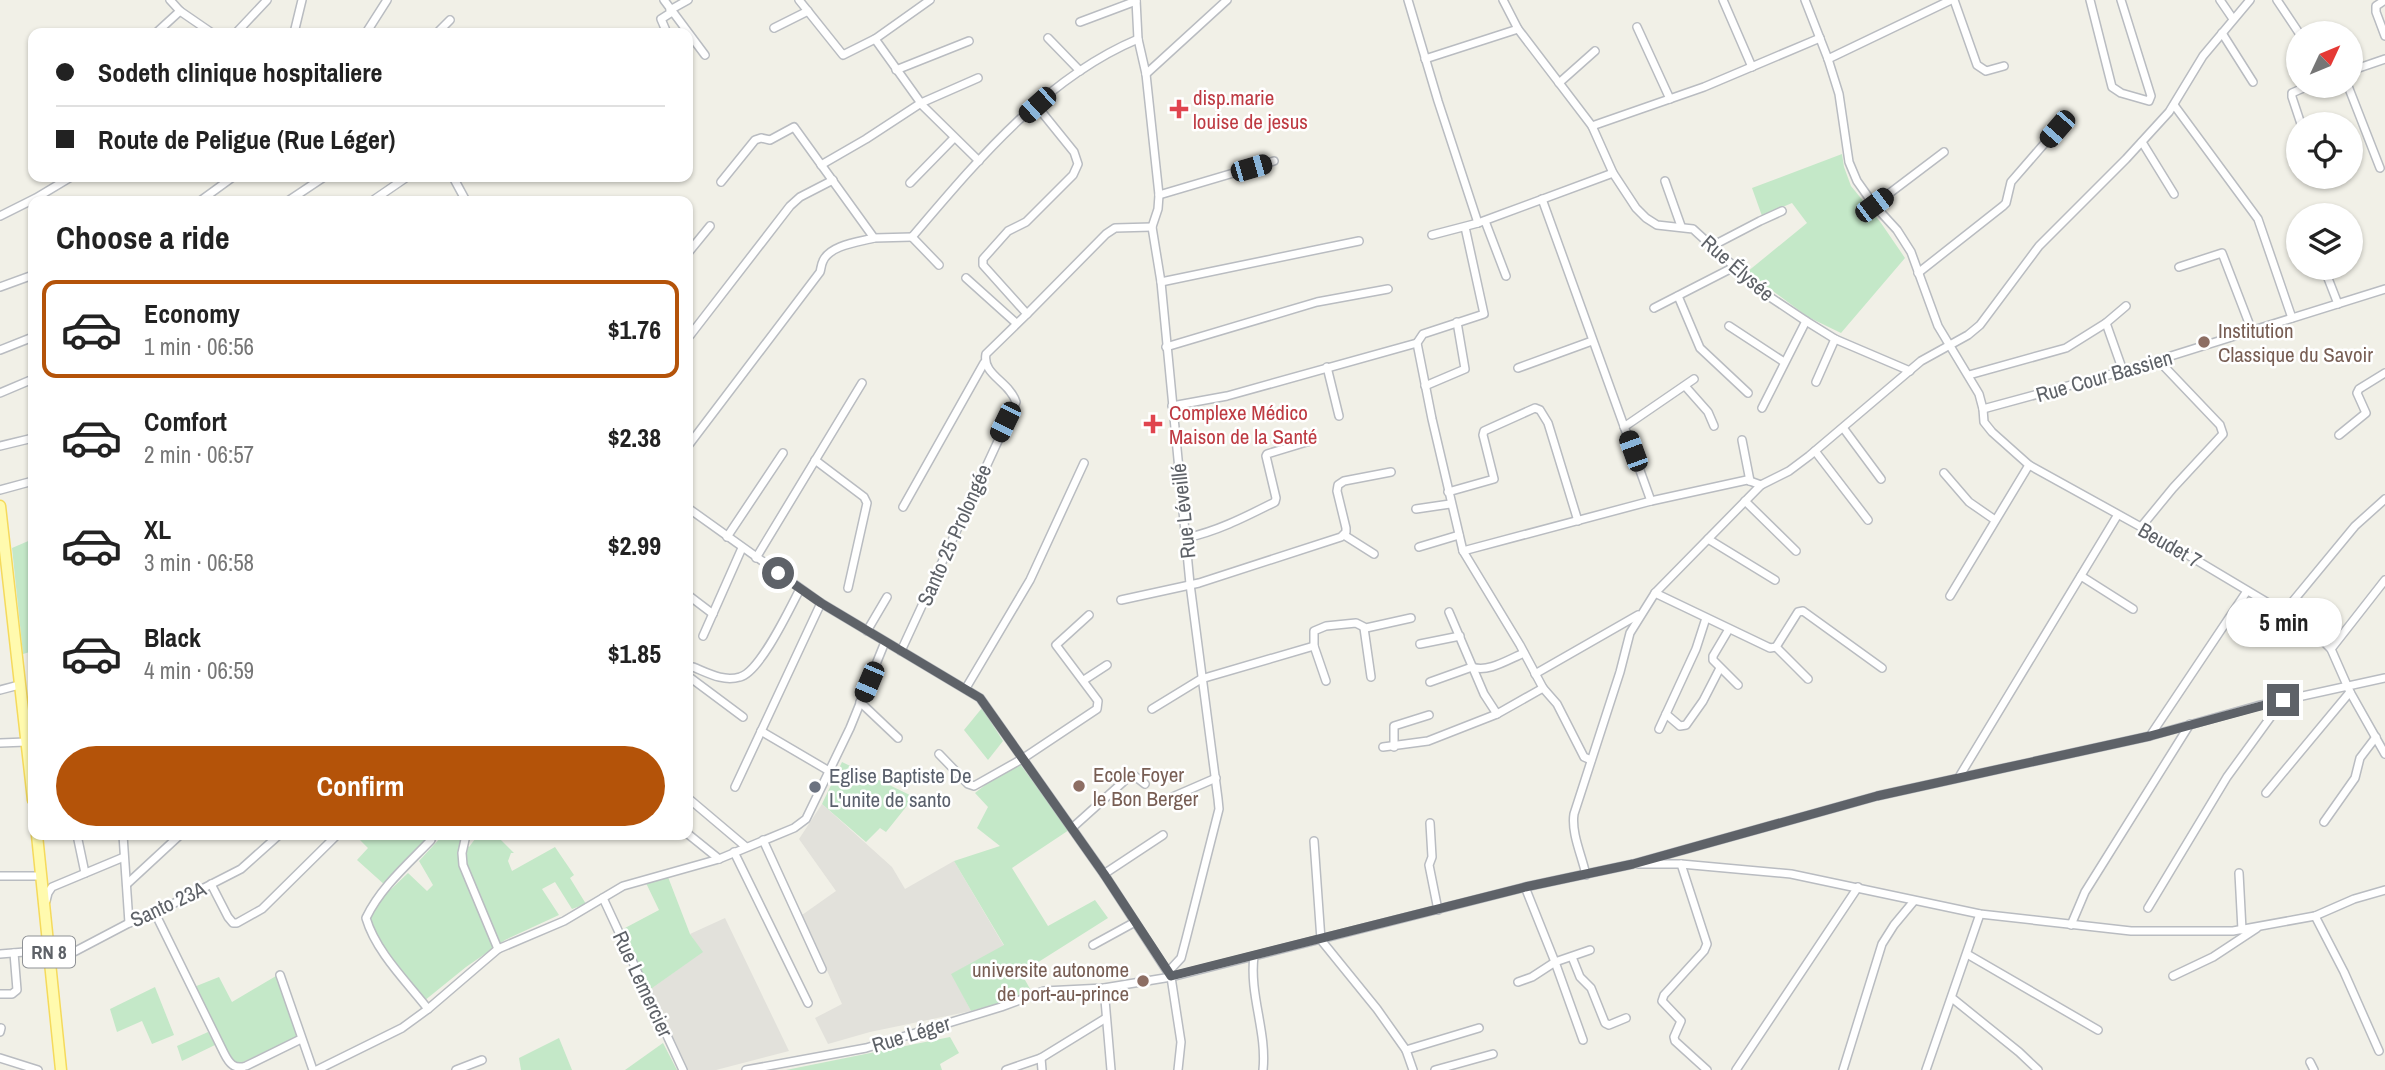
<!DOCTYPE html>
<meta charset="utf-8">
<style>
:root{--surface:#fff;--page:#f6f6f6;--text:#222;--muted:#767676;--line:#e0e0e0;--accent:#b45309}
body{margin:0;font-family:"Archivo Narrow",sans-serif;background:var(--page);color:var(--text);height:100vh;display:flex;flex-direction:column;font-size:26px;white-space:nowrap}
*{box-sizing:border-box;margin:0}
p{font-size:23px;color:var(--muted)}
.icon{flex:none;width:38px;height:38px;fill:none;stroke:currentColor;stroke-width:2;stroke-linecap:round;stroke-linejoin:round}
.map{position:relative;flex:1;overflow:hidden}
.details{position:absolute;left:28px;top:196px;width:665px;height:644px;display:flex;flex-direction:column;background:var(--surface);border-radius:14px;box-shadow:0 2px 5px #0004}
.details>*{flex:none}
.guide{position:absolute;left:28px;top:28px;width:665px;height:154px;border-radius:14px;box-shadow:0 2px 5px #0004;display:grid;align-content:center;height:154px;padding:0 28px;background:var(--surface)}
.needle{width:46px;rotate:46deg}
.buttons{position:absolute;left:2286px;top:21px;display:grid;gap:14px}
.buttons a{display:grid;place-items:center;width:77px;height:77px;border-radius:50%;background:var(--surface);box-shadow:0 2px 5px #0004;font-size:35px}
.end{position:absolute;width:32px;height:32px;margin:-16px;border:9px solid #5e6268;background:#fff;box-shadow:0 0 0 4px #fff}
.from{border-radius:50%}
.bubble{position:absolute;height:49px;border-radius:24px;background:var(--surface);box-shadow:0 2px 5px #0004;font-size:23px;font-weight:700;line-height:49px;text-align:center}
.car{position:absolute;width:21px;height:42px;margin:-21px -10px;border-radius:9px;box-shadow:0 0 5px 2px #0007;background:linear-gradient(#222 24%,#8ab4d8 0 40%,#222 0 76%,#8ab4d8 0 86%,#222 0)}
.guide b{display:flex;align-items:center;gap:24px;height:66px;font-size:26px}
.guide b+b{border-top:2px solid var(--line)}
.guide i{width:18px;height:18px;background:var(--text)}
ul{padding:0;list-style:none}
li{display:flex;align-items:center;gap:21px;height:98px;margin:0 14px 10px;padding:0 14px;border:4px solid transparent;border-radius:14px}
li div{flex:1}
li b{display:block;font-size:26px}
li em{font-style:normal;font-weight:700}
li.active{border-color:var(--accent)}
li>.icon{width:63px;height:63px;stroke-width:1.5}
h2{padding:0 28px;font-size:32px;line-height:84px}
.action{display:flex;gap:14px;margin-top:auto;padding:14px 28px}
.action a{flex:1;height:80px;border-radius:42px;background:var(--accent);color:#fff;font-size:28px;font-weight:700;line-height:80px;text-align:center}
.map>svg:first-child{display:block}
</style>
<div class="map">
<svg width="2385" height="1070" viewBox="0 0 2385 1070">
<rect width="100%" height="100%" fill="#f1f0e7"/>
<g fill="#e2e1db">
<path d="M822 804 892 867 905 889 954 861 1004 946 952 974 971 1011 870 1032 828 1044 815 1018 842 1004 802 915 836 891 799 839Z"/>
<path d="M725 918 789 1051 716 1070H685L648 991 702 952 690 934Z"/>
</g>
<g fill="#c4e8c8">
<path d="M1842 154 1844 167 1851 186 1881 223 1905 258 1841 333 1808 317 1747 272 1807 223 1792 203 1762 216 1752 188Z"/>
<path d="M33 539V651L23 654 12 548Z"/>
<path d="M982 708 1003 741 988 760 964 730Z"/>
<path d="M1017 760 1069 830 1012 868 1048 926 1095 900 1108 918 1021 973 1033 994 971 1011 951 974 1004 945 954 861 1000 846 977 828 988 807 975 793Z"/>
<path d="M842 762 914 797 886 832 880 828 866 842 822 804Z"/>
<path d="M355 835H429L431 837 386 886 357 860 368 848Z"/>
<path d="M443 835H456L469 847 478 835H496L514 853H511L508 861 512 871 555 847 574 875 570 878 586 904 572 909 555 882 542 889 559 915 505 940 466 967 424 1001 381 944 368 920 385 895 408 873 427 891 433 885 419 861Z"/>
<path d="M668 877 690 934 703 952 648 991 622 932 625 928 659 910 646 883Z"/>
<path d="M276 976 297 1037 232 1067 194 987 219 977 232 1002Z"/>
<path d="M155 987 174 1035 152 1044 142 1021 117 1032 110 1009Z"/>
<path d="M208 1032 215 1045 182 1061 177 1046Z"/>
<path d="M950 1037 959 1053 940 1064 942 1070H786Z"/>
<path d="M559 1038 572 1070H521L519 1058Z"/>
<path d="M663 1043 677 1070H625Z"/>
</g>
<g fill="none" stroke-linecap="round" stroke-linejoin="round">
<defs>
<g id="minor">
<path d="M170 0 180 11 212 33"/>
<path d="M664 0 705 55"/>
<path d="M799 0 843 55 875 39 930 0"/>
<path d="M1136 0 1138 39 1146 74 1159 195 1158 209 1152 227 1161 282 1190 584 1218 799 1219 809 1186 939 1181 958 1168 972"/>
<path d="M1408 0 1438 101 1478 223"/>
<path d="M1503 0 1518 29 1592 126 1613 173 1636 208 1646 218 1657 225 1693 229 1761 291 1806 321 1835 339 1910 371"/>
<path d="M1723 0 1752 67"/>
<path d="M1805 0 1828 59 1839 94 1849 162 1857 181 1874 205 1897 230 1911 252 1938 326 1979 394 1983 409 1984 422 1992 432 2029 465 2141 527 2295 619 2323 641 2331 649 2350 692 2385 754"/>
<path d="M1954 0 1977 65 1986 71 2004 66"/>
<path d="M2090 0 2112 87 2121 93 2149 101 2151 96 2121 0"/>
<path d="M2220 0 2233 19"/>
<path d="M2277 0 2299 33"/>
<path d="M2385 0 2376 6V12L2385 36"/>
<path d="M670 10 688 0"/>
<path d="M1080 22 1136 1"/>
<path d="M1637 27 1670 99"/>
<path d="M774 28 808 11"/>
<path d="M156 33 180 11"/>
<path d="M236 33 267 0"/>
<path d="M294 33 302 0"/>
<path d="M366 33 387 0"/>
<path d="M437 33 450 20"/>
<path d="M667 33 661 19 672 12"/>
<path d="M2222 33 2253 82"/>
<path d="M1048 38 1080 71"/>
<path d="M875 39 923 106 979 161"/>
<path d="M1425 59 1518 29"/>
<path d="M1828 59 1951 0"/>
<path d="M896 70 969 41"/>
<path d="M2350 71 2385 59"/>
<path d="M1146 74 1227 0"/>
<path d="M1559 83 1595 51"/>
<path d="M2348 86 2380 168"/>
<path d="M2174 105 2258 219 2292 318"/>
<path d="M2301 124 2292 97V93L2308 86"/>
<path d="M1592 126 1704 87 1820 38"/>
<path d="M2142 142 2174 194"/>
<path d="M821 165 866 139 921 103 978 78"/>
<path d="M453 177 466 201"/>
<path d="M1665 181 1681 226"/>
<path d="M721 182 755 140 761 138 770 140 794 127 874 238 912 237"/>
<path d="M910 183 954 138"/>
<path d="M1159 195 1274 161"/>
<path d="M1542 199 1651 501"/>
<path d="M200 201 233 177"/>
<path d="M288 201 324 177"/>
<path d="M372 201 407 177"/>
<path d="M1874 205 1944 152"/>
<path d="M0 216 36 198 71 177"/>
<path d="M1485 221 1506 276"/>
<path d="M1465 227 1484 314 1423 334 1417 343 1432 419 1463 551 1520 645 1543 688"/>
<path d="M1432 235 1478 223 1613 173"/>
<path d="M912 237C976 162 1045 78 1138 39"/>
<path d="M912 237 939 265"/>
<path d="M1712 246 1760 221 1782 211"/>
<path d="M688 253 710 226"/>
<path d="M2179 267 2222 253 2252 331"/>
<path d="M2324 268 2338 304"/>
<path d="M1918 273 2003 206 2006 203 2011 182 2057 129"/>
<path d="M966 278 1016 323"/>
<path d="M1161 282 1359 241"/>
<path d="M0 287 33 275"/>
<path d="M1678 296 1700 348 1748 393"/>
<path d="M1654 308 1734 267"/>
<path d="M1027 314 1106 234 1115 228 1152 227"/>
<path d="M2106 323 2123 371"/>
<path d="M1729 326 1784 362"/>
<path d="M688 338 790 206 800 197 833 180"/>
<path d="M1166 347 1317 302 1388 289"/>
<path d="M0 350 33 337"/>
<path d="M1327 367 1339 416"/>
<path d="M1518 368 1592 341"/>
<path d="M1969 375 2066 348 2106 323 2126 306"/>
<path d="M1816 382 1835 339"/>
<path d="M1425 386 1465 369 1457 322"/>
<path d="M1685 386 1708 412 1714 426"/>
<path d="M0 393 33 379"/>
<path d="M1172 406 1227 396 1417 343"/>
<path d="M1762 408 1806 321"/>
<path d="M1983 409 2123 371 2385 289"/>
<path d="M1624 427 1694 379"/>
<path d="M1844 429 1881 479"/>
<path d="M2339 435 2366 413 2357 393 2359 389 2385 373"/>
<path d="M1742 440 1750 481"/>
<path d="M0 446 33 438"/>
<path d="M688 446 820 272C821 269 821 265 823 261 830 245 859 242 874 238"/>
<path d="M1815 451 1868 520"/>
<path d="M815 460 864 497 867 503 848 588"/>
<path d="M1944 473 1969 502 1995 520"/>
<path d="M0 490 33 481"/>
<path d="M1448 492 1494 479 1483 435 1484 431 1535 408 1540 410 1548 423 1578 521"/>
<path d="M1745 501 1796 551"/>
<path d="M903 507 984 363"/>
<path d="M688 508 821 603 980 698 1104 874 1171 977 1181 1042 1178 1070"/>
<path d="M1416 509 1450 504"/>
<path d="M2141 527 2173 488 2223 434 2220 425 2158 360"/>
<path d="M1344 535 1374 554"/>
<path d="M727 537 783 453"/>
<path d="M1186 538C1218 531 1245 517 1275 502L1276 498 1266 456 1267 454 1310 441"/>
<path d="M1708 539 1775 580"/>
<path d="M1419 547 1459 535"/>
<path d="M1463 551 1651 501 1747 480 1761 485"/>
<path d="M756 558 862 383"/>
<path d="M2081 576 2133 609"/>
<path d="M1655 593 1770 648 1776 647 1798 612 1803 611 1882 668"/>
<path d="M688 595 713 614"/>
<path d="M1950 596 2029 465"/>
<path d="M1121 600 1199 583 1341 537 1346 532V528L1337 491 1338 485 1344 481 1391 472"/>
<path d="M1449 612 1484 694 1497 714 1543 688 1557 704 1584 757 1591 760"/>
<path d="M2284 612 2355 526 2385 499"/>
<path d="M1364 628 1371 677"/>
<path d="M1729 629 1713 656V660L1738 685"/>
<path d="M867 631 887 597"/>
<path d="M703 636 742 548"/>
<path d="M1420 644 1460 636"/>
<path d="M1776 647 1808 679"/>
<path d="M2331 649 2385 580"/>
<path d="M901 651 1016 402C1009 381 982 375 986 354L1027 314 983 265V259L1008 231 1026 222 1073 175 1078 164 1074 152 1036 105"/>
<path d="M688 667H693C708 673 723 682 740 677 760 672 790 608 800 589"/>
<path d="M1535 674 1638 615"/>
<path d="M688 676 743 717"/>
<path d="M1084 680 1107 665"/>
<path d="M1326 681 1314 646V631L1326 626 1356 623 1366 628 1411 618"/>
<path d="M1430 682 1472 667C1488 673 1509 659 1524 653"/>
<path d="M966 688 1030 580 1084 463"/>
<path d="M0 690 19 685"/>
<path d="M860 702 898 738"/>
<path d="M1152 709 1201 679 1314 646"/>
<path d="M1666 714 1680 726 1686 725 1703 701 1720 668"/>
<path d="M1659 729 1696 649 1706 618"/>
<path d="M761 731 829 771"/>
<path d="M2150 736 2247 591"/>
<path d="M0 743 26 742"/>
<path d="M1383 747 1428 741 1497 714"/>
<path d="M1394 747V726L1429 715"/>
<path d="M939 754 968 784 974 786 1022 759 1097 709 1098 701 1056 645 1089 615"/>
<path d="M1959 777 2117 516"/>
<path d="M735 787 821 603"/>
<path d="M2266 793 2350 692"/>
<path d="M688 798 746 847"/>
<path d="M1170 798 1216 778"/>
<path d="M2324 822 2355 778 2360 758 2376 737"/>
<path d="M1430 823 1432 857 1429 865 1438 910"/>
<path d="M1072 828 1132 774 1145 784"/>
<path d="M688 834 719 859"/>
<path d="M77 835 85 873"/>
<path d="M123 835 129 923"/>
<path d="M466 835 462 853 463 865 498 949"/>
<path d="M763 840 822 969"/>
<path d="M1314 841 1321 940 1377 1009 1406 1050 1479 1028"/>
<path d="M734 852 808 1003"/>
<path d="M1638 864H1681L1791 874 1980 914 2131 931H2233L2315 916 2354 899 2385 890"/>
<path d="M1681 864 1707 944 1704 951 1664 995 1662 1001 1681 1021 1674 1037 1675 1041 1707 1070"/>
<path d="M2239 873 2242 930"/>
<path d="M1104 874 1163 835"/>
<path d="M1586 875C1582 856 1571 833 1574 814L1620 672 1630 633 1655 593 1761 485 1789 471 1809 456 1921 361 1968 335 1980 325 2039 246 2126 159 2169 112 2203 56 2250 0"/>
<path d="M0 876H42"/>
<path d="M127 884 180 835"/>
<path d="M211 884 228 917 233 923H237L262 909 337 835"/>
<path d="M1525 887 1555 962 1583 1040"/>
<path d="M603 898 683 1070"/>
<path d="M46 901 48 893 52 887 124 857"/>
<path d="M2148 908 2227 777 2283 700"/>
<path d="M155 913 224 1053C229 1063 234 1070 246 1066L301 1039"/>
<path d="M2315 916 2344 972 2379 1051"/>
<path d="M2071 925 2085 892 2190 724"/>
<path d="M1093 945 1135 922"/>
<path d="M0 954 49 950"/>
<path d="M1967 954 2098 1030"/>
<path d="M1254 956C1249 995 1267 1031 1263 1070"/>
<path d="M1572 957 1580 977 1591 988 1605 1023 1609 1025 1626 1018"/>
<path d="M51 964 129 923 155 913 241 869 279 835"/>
<path d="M280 975 313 1070"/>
<path d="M2173 976 2213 957 2257 928"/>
<path d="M1518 982 1532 977 1555 962 1590 950"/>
<path d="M1104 988 1111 1070"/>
<path d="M0 994H12L17 990 14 953"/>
<path d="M1952 998 2019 1052 2038 1070"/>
<path d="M428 1009C407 982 376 952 366 918 381 887 408 864 431 840V835"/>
<path d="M0 1032 1 1028"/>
<path d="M1406 1050 1413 1070"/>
<path d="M0 1058 38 1070"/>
<path d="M1041 1058 1042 1070"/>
<path d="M2310 1062 2314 1070"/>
<path d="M317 1070 402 1028 428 1009 498 949 564 921 623 886 719 859 794 828 806 819 850 728 885 642"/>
<path d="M456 1070 482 1060"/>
<path d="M746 1070 866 1048 1001 1007 1044 991 1104 988 1171 977 1525 887 1633 864 1877 796 2150 736 2257 706 2385 678"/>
<path d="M1006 1070 1041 1058 1106 1018"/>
<path d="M1435 1070 1493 1054"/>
<path d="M1736 1070 1858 887"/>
<path d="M1843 1070 1882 944 1894 925 1914 901"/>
<path d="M1926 1070 1980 914"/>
</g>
<g id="major">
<path d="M0 506 33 800"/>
<path d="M37 835 61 1070"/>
</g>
</defs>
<use href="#minor" stroke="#b9bcc1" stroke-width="10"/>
<use href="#major" stroke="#f5da5c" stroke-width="13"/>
<use href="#minor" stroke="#fff" stroke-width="7"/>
<use href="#major" stroke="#fffaae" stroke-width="10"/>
</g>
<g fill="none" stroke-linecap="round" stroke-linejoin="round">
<path stroke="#5e6268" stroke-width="9" d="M778 573 821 603 980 698 1104 874 1171 976 1525 887 1633 864 1877 796 2150 736 2283 700"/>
</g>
<g fill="#e0444e" stroke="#fff" stroke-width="2.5">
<path d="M1175.5 98.5h7v7h7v7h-7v7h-7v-7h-7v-7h7z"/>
<path d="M1149.5 413.5h7v7h7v7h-7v7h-7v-7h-7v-7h7z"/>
</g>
<g fill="#8d6e63" stroke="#fff" stroke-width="2.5">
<circle cx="2204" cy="342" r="7"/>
<circle cx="1079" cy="786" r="7"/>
<circle cx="1143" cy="981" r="7"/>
</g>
<circle fill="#6b7280" stroke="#fff" stroke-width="2.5" cx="815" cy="787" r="7"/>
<g text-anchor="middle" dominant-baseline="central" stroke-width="5" stroke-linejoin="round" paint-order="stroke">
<rect fill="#fff" stroke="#8e9195" stroke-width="2" x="23" y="936.5" width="52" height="31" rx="5"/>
<g font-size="19" font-weight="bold" fill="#5e6268">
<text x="49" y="952">RN 8</text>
</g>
<g font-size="21" fill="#be3a42" stroke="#fff" text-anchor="start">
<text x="1193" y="97">disp.marie<tspan x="1193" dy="24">louise de jesus</tspan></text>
<text x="1169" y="412">Complexe Médico<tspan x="1169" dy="24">Maison de la Santé</tspan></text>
</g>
<g font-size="21" fill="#5e6268" stroke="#fff">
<text transform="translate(1738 268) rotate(41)">Rue Élysée</text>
<text transform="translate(2104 376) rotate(-16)">Rue Cour Bassien</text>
<text transform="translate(1183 511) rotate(-96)">Rue Léveillé</text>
<text transform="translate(954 535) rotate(-66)">Santo 25 Prolongée</text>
<text transform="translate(2170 545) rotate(30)">Beudet 7</text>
<text transform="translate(168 904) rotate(-25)">Santo 23A</text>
<text transform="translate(643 984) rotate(65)">Rue Lemercier</text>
<text transform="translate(911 1034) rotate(-17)">Rue Léger</text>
</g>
<g font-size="21" fill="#785e54" stroke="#fff" text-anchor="start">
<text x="2218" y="330">Institution<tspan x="2218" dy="24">Classique du Savoir</tspan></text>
<text x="1093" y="774">Ecole Foyer<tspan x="1093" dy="24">le Bon Berger</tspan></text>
<text x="1129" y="969" text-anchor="end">universite autonome<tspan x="1129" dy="24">de port-au-prince</tspan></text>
</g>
<g font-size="21" fill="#5b616d" stroke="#fff" text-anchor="start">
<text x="829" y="775">Eglise Baptiste De<tspan x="829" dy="24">L'unite de santo</tspan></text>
</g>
</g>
</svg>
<div class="buttons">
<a><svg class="needle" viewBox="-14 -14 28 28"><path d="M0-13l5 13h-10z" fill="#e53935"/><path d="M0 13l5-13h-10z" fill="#767676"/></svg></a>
<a><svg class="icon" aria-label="locate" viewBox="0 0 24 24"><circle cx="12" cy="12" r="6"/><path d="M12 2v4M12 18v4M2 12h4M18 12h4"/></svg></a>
<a><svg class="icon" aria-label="layers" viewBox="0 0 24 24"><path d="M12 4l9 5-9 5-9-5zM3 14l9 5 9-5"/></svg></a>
</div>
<i class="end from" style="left:778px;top:573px"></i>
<i class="end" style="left:2283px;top:700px"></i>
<div class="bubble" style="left:2226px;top:598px;width:116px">5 min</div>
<i class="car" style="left:1037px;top:105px;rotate:228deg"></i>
<i class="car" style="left:2057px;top:129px;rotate:221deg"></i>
<i class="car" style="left:1251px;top:168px;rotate:74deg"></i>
<i class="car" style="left:1874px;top:205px;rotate:53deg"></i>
<i class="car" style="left:1005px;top:422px;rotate:206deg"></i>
<i class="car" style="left:1633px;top:451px;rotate:340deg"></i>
<i class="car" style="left:869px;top:682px;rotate:203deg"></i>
<div class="guide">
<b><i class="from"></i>Sodeth clinique hospitaliere</b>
<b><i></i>Route de Peligue (Rue Léger)</b>
</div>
<section class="details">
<h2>Choose a ride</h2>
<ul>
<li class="active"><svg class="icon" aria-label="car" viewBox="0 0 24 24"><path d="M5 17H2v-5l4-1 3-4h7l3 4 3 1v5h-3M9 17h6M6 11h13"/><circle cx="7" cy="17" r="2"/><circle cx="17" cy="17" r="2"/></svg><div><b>Economy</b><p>1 min · 06:56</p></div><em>$1.76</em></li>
<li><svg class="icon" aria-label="car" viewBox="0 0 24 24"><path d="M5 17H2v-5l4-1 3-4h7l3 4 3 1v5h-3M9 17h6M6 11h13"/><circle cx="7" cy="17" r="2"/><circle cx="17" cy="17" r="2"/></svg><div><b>Comfort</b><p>2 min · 06:57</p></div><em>$2.38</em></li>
<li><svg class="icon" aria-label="car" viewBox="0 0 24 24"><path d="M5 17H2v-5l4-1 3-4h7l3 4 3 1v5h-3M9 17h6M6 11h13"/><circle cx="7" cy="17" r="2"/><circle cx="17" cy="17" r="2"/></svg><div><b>XL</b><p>3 min · 06:58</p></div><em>$2.99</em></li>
<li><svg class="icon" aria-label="car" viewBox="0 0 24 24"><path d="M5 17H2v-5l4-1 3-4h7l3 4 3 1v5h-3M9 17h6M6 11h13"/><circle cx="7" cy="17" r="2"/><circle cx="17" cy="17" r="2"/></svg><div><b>Black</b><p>4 min · 06:59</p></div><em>$1.85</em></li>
</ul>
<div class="action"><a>Confirm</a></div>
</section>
</div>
